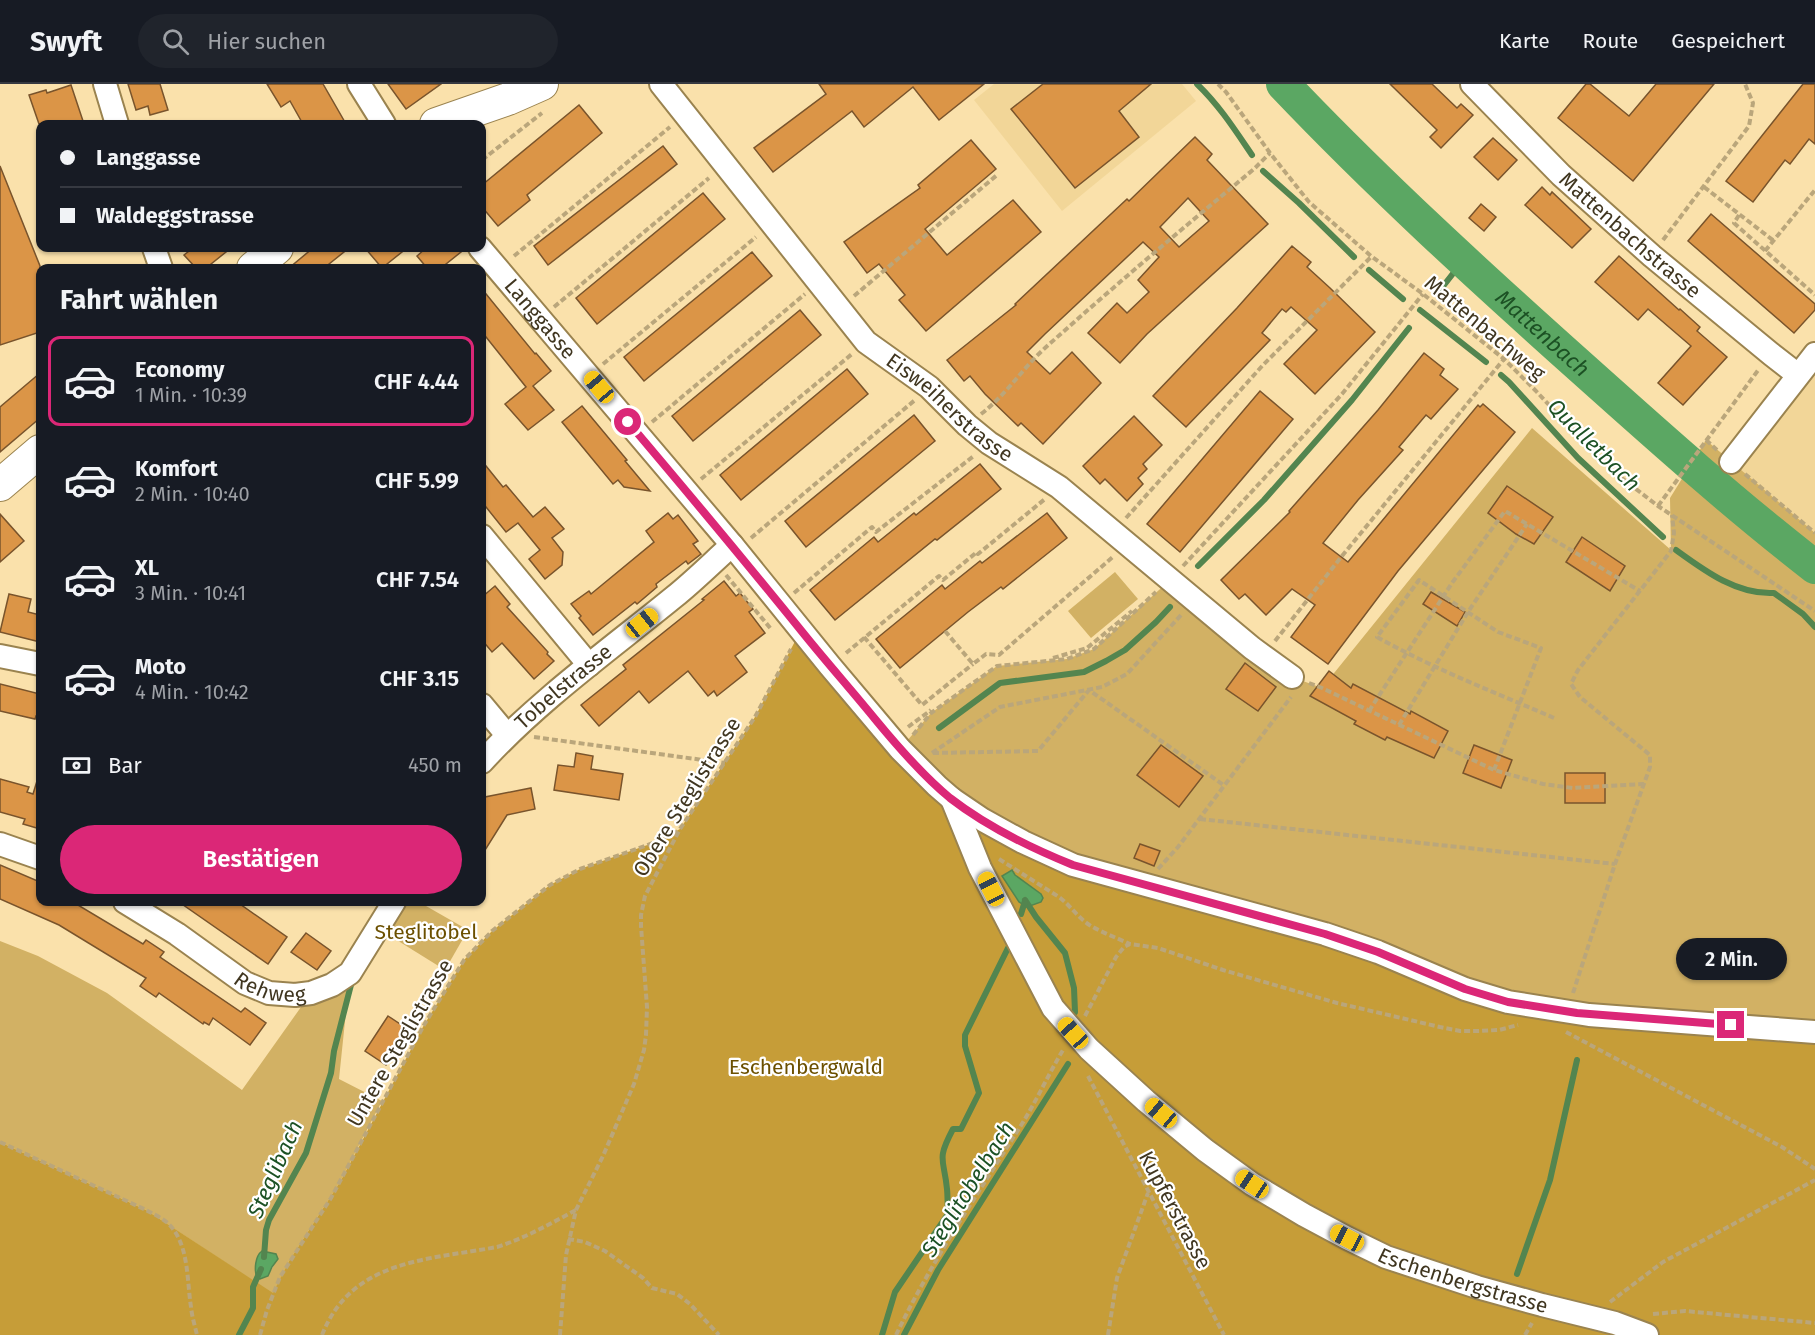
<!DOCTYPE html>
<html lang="de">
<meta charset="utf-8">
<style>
:root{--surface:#171b24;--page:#20242c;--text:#f1f3f6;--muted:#9ea1a6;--line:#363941;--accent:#db2777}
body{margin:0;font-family:"Fira Sans",sans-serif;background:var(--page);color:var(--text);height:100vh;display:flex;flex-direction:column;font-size:22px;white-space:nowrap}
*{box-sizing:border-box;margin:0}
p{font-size:20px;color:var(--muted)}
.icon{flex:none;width:33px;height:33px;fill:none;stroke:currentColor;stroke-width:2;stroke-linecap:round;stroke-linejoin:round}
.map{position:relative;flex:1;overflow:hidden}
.drawer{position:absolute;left:36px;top:180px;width:450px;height:642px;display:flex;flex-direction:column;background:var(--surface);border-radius:12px;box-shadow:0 2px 4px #0004}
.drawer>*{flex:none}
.hud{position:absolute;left:36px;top:36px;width:450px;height:132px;border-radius:12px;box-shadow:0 2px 4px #0004;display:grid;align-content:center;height:132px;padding:0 24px;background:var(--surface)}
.end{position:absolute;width:27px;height:27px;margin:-14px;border:8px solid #db2777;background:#fff;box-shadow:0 0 0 3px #fff}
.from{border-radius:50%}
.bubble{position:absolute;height:42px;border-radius:21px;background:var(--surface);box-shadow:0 2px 4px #0004;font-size:20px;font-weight:600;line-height:42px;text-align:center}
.car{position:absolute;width:18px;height:36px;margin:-18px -9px;border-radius:8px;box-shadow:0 0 4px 2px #0007;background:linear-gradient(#f5c518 24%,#345 0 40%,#f5c518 0 76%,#345 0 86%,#f5c518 0)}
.hud b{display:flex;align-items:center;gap:21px;height:57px;font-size:22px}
.hud b+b{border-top:2px solid var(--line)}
.hud i{width:15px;height:15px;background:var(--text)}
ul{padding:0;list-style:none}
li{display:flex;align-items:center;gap:18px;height:90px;margin:0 12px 9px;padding:0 12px;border:3px solid transparent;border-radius:12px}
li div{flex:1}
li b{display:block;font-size:22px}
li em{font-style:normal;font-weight:600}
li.selected{border-color:var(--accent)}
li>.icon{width:54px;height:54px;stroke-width:1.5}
h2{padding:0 24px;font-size:27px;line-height:72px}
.pay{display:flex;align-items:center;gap:15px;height:66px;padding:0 24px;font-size:22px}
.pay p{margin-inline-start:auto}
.action{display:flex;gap:12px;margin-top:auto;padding:12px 24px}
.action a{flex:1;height:69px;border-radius:36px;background:var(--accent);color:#fff;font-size:24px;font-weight:600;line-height:69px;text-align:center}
header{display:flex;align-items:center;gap:36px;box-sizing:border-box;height:84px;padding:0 30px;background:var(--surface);border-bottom:2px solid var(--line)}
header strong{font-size:28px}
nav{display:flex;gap:33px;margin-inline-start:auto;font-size:21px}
.search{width:420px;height:54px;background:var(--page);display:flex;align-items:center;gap:15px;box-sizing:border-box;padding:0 21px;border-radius:33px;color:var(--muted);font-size:22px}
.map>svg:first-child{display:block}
</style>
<header>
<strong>Swyft</strong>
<div class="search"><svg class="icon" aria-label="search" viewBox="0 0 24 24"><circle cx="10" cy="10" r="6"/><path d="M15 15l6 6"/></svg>Hier suchen</div>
<nav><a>Karte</a><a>Route</a><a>Gespeichert</a></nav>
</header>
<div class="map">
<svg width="1815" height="1251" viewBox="0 0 1815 1251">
<rect width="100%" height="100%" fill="#fae1ab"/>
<g fill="#f2d698">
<path d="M994 0H1182L1196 17 1062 127 974 16Z"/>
<path d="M1815 270V449L1731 378Z"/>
</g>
<g fill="#d2b164" fill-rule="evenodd">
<path d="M1532 344 1671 466 1670 414 1706 356 1815 449V948L1565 928 1023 758 900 665 931 629 997 582 1067 575 1094 565 1170 496 1292 593 1322 604Z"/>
<path d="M1115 488 1138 515 1091 554 1068 527Z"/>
<path d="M408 818H419L468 846 445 886 387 850Z"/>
<path d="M0 857 38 872 107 909 242 1006 311 909 350 889 339 995 382 1017 340 1098 289 1177 273 1210 146 1126 0 1058ZM264 1167 276 1170 277 1172C277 1179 271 1185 268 1192L256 1190 258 1171Z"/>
</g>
<path fill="#c69d38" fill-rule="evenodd" d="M801 546 900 665 1002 747 1465 905 1815 948V1251H0V1058L146 1126 273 1209 289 1177 340 1098 424 941 464 876 492 847 550 801 580 785 653 759 680 745 755 633ZM1015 791 1041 810 1042 816 1027 823 1019 818 1014 811Z"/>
<g fill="#5ba763" stroke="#53854f" stroke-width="1.5">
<path d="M1012 786 1015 791 1041 810 1043 814 1041 818 1027 823 1019 818 1002 792Z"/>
<path d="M262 1167 276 1170 278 1175 272 1183 268 1192 260 1195 257 1194C254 1186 255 1172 262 1167Z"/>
</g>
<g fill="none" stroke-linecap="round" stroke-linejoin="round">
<g stroke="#53854f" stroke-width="6">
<path d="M1197 0C1219 21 1235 46 1252 71"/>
<path d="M1263 87 1299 119 1354 173"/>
<path d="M1369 186 1403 215"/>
<path d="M1437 210 1462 178"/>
<path d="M1420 226 1486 278"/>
<path d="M1501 291 1509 298 1578 374 1663 453"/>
<path d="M1771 452 1772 448"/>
<path d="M1676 466C1705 487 1737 511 1774 509L1803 530 1815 543"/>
<path d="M1198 482 1264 416 1352 316 1409 244"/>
<path d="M939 644 1000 599 1084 588 1106 577 1125 566 1156 538 1170 523"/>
<path d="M1025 816 1036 833 1065 869 1074 904 1075 928"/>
<path d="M1021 830 1025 817"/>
<path d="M949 1134C947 1125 948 1115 947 1105 944 1074 936 1077 953 1045H961L979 1009 965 962V951L1008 864"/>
<path d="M264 1173 266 1146 269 1136 306 1069 331 989 334 967 352 897"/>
<path d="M1517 1190 1550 1096 1577 976"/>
<path d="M239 1251 253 1224V1203L261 1185"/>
<path d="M882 1251 895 1208 948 1130"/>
<path d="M904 1251 938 1186 1068 980"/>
</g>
<path stroke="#5ba763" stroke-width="34" id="s1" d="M1283 0C1378 100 1480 193 1583 285 1659 353 1735 421 1815 483"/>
</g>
<g fill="#db9547" stroke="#79542c" stroke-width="1.5" fill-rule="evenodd">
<path d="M128 0H160L168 26 150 31 148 22 136 26Z"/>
<path d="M267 0H323L346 40H303L290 17 281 23Z"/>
<path d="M388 0H441L406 25Z"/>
<path d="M819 0H984L939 36 913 3 864 43 852 27 773 88 754 64 826 10Z"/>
<path d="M1043 0H1151L1119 27 1139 53 1075 104 1011 25Z"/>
<path d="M1390 0H1432L1457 24 1461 20 1473 31 1441 64 1430 53 1437 46Z"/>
<path d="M1586 0H1590L1629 32 1656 0H1714L1633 97 1558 34Z"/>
<path d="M1803 0H1815V60L1809 55 1790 80 1785 76 1753 118 1726 97Z"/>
<path d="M71 1 84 40H39L29 11 46 6 47 9Z"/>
<path d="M579 21 602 49 527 111 530 116 498 142 482 123V101Z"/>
<path d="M1195 53 1212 70 1207 76 1268 140 1147 250 1120 279 1088 249 1117 219 1127 229 1149 208 1138 196 1159 173 1143 158 1045 250 1027 268 1050 290 1072 268 1101 299 1043 360 1021 339 1018 342 985 310 970 292 964 297 947 276 1016 221 1015 220 1127 115 1129 117ZM1188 114 1209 137 1179 163 1160 143Z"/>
<path d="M1493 54 1517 76 1498 96 1474 73Z"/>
<path d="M971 56 996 85 925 145 947 171 1013 116 1041 148 926 247 899 216 905 211 879 180 867 189 844 158 920 104 918 101Z"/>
<path d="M663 62 677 80 548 181 534 162Z"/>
<path d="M0 82 40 182V248L0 261Z"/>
<path d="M1542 103 1550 111 1552 108 1591 145 1572 164 1525 121Z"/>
<path d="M703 109 725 135 597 240 576 214Z"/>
<path d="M1481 120 1496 133 1484 147 1469 134Z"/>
<path d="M1711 130 1815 220V226L1794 249 1688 157Z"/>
<path d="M1292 162 1311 178 1307 183 1330 204 1375 248 1315 310 1284 280 1317 246 1291 223 1286 228 1282 225 1262 249 1270 256 1186 343 1153 312 1237 224Z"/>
<path d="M193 164H231L206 184H196L184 171Z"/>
<path d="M313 164H349L324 184H289Z"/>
<path d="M365 164H407L382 184Z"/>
<path d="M426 164H466L441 184H427L417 172Z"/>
<path d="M752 168 772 192 644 297 624 273Z"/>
<path d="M1619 172 1679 226 1680 225 1700 243 1697 247 1727 273 1683 321 1658 299 1691 262 1648 225 1638 236 1595 198Z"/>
<path d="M482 205 535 270 536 269 551 287 533 302 554 326 528 346 505 320 526 303 482 248Z"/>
<path d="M800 226 821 251 693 357 672 332Z"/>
<path d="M1424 269 1444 285 1440 291 1458 305 1431 335 1426 331 1399 363 1403 366 1358 416 1323 459 1348 478 1478 321 1480 323 1483 320 1515 348 1398 487 1328 580 1291 553 1315 521 1292 505 1266 531 1245 510 1239 515 1221 496 1290 428 1289 427 1378 326Z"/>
<path d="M847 285 868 310 741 416 720 391Z"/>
<path d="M40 289V334L0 368V323Z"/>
<path d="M1260 307 1293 335 1180 468 1147 440Z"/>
<path d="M582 322 627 376 625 377 650 407 624 403 618 396 613 400 562 338Z"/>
<path d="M914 331 935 357 806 463 785 437Z"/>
<path d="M1134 332 1162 361 1143 380 1147 385 1138 394 1143 400 1127 417 1105 395 1100 400 1083 382Z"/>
<path d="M482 377 503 403 506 401 533 433 545 423 564 445 552 454 563 468 562 481 545 495 529 475 540 466 518 439 506 448 482 418Z"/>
<path d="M980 380 1001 405 937 456 935 455 835 536 810 506 874 453 878 458 914 429 916 431Z"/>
<path d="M1507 402 1553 433 1534 460 1516 450 1488 429Z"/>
<path d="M668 429 673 435 678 431 698 457 693 460 701 470 688 480 686 477 656 500 657 503 637 520 635 518 593 551 579 534 581 532 571 520 589 507 591 510 654 458 646 447Z"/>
<path d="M1047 429 1067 454 1003 505 1001 503 968 528 900 584 876 555 942 501 945 505 980 477 982 479Z"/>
<path d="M0 430 24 457 0 478Z"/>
<path d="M1582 453 1625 482 1610 507 1566 478Z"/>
<path d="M724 497 736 512 740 509 753 525 749 528 765 549 735 572 747 588 717 612 714 607 708 612 688 587 649 619 639 607 599 642 581 621 626 585 623 581 704 516 702 515Z"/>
<path d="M495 502 510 520 507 523 548 568 547 570 554 577 534 595 502 559 492 568 482 556V513Z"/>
<path d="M1431 508 1465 528 1457 542 1423 520Z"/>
<path d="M9 510 31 515 28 528 40 531V558L0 548Z"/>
<path d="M1245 579 1276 603 1258 627 1226 605Z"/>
<path d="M1329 587 1351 604 1353 600 1410 630 1411 627 1448 647 1434 674 1387 653 1385 656 1354 640 1356 637 1310 612Z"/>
<path d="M0 600 40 610V633L36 632 35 635 0 627Z"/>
<path d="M1161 661 1203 692 1179 723 1137 691Z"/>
<path d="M1474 661 1512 676 1501 704 1463 689Z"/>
<path d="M576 669 593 672 591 685 623 690 619 716 554 706 558 681 574 683Z"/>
<rect x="1565" y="689" width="40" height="30"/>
<path d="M0 695 29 703 27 708 33 710 37 697H40V745L23 740 25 735 0 728Z"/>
<path d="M531 704 535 725 507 731 482 771V719L485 713Z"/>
<path d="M1140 760 1160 767 1154 782 1134 774Z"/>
<path d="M0 781 40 798V818H73L143 860 146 856 164 868 160 873 241 928 245 924 266 939 250 961 213 934 209 941 204 938 203 940 159 909 156 913 140 902 146 894 59 841 0 815Z"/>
<path d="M179 818H237L287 853 268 880Z"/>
<path d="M306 849 331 867 317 886 291 868Z"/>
<path d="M388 932 409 946 386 981 365 967Z"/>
</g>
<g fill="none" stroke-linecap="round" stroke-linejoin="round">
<defs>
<g id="minor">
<path d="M105 0 117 40"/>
<path d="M359 0 384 40"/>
<path id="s2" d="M661 0 866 258 929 303 967 341 989 359 1059 403 1252 564 1292 593"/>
<path id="s3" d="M1472 0 1561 91 1652 172 1771 270 1798 291"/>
<path d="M154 164 161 184"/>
<path id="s4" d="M480 164 732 461 830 582 900 665 937 702 952 715 983 736 1023 758 1073 781 1325 850 1378 868 1465 905 1508 918 1589 931 1815 948"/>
<path d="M1731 378 1815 270"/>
<path d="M482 452 589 581"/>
<path d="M0 572 40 580"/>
<path d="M482 621 507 651"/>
<path id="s5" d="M482 678C539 616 609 566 674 513 694 497 713 478 732 461"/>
<path id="s6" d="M952 715 980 784 1053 924 1089 965 1146 1017 1205 1066 1252 1100 1304 1131 1347 1154 1386 1173 1477 1203 1542 1221 1615 1239 1647 1251"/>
<path d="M0 760 40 774"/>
<path id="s7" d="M125 818 177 850 245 899 269 909 295 911 311 909 332 901 350 889 394 818"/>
</g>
<g id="secondary">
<path d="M436 40 508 15 542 0"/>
<path d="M253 184 277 164"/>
<path d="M0 401 40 367"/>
</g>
</defs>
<use href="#minor" stroke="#9a834f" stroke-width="26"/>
<use href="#secondary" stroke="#9a834f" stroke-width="34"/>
<g stroke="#baa67b" stroke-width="4" stroke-dasharray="6 3" stroke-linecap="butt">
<path d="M1218 0 1226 8 1270 69 1309 118 1371 172 1423 210 1504 275 1536 307 1605 381 1658 422 1815 527"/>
<path d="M482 76 542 29"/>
<path d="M1704 103 1774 157"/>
<path d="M1739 131 1734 139 1815 211"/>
<path d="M1663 156 1749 42 1753 19 1745 0"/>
<path d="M1765 167 1815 106"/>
<path d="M514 172 670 43"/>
<path d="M854 212 997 91"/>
<path d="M554 223 709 94"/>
<path d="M603 280 756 153"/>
<path d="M981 330C1006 311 1022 285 1045 264 1113 203 1183 144 1254 85L1270 69"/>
<path d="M652 338 805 210"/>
<path d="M1706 356 1717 366"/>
<path d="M1745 390 1815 449"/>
<path d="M701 395 852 270"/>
<path d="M1658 422 1759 285"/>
<path d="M1126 434 1263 281 1371 173"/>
<path d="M751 454 915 316"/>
<path d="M1183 482 1342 310 1423 210"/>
<path d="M726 491 771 545"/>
<path d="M794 509 872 443 876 448 975 371"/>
<path d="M945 547 973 580 986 570 999 571 1114 472"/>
<path d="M864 553 922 621 973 580"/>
<path d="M1275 557 1342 472 1504 275"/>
<path d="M846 569 939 492 943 496 977 468 978 470 1045 415"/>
<path d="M1053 574 1087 564 1132 527"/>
<path d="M1309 599 1322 604 1494 686 1543 700 1573 704 1644 700"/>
<path d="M1369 627 1452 499 1505 427 1640 507"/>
<path d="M1399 641 1468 528 1527 440"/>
<path d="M908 643 931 626"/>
<path d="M913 651 931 629 997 582 1067 575 1094 565 1156 508"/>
<path d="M534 653 725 679"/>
<path d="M932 669 1000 623 1102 603 1127 590 1182 530"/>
<path d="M933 669 1038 667 1089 606 1225 702"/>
<path d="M1494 686 1541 564 1498 548 1419 496 1377 553C1434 585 1494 608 1554 634"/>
<path d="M1200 735 1615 780"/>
<path d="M999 775 1059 813C1071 822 1078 834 1091 842 1103 849 1117 854 1130 860"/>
<path d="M1158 785 1178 763 1291 613"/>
<path d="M1573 909 1615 780 1650 683V671L1580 613 1571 600 1578 586 1671 467 1674 449 1672 431"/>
<path d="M1085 932 1116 873 1124 863 1130 860 1158 864 1223 886 1337 919 1440 943 1460 947H1478L1499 946 1518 941"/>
<path d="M1566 948 1782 1063 1815 1085"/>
<path d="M1088 992 1224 1251"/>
<path d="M0 1058 146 1126C155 1131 167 1136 173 1145 189 1166 187 1198 191 1223 192 1233 195 1242 197 1251"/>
<path d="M568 1155 585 1158 605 1167 643 1194 652 1204 677 1210 690 1220 719 1251"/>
<path d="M1610 1218 1663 1178 1815 1096"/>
<path d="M1653 1230 1685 1227 1815 1239"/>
<path d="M260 1251 267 1226 280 1193 331 1114 424 941 464 876 492 847 550 801 580 785 653 759 680 746"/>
<path d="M322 1251C352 1175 428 1176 497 1163 525 1154 550 1140 576 1126"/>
<path d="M560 1251 566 1171 576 1126 603 1072 634 1000 644 966 646 951 647 923 641 842V831L645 812 680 745 755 633 791 565"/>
<path d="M896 1251C931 1178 977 1111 1020 1043 1036 1018 1048 991 1063 966"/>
<path d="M1108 1251 1117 1194 1148 1109"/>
<path d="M1525 1251 1532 1239"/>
</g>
<use href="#minor" stroke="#fff" stroke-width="22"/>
<use href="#secondary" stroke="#fff" stroke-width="32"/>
</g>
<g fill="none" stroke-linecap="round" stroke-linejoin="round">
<path stroke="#db2777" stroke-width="8" d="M628 338C689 410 749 482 808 555 830 582 853 608 875 635 898 663 922 691 950 714 986 742 1031 764 1073 781L1325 850 1378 868 1465 905 1508 918 1577 929 1731 941"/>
</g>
<g text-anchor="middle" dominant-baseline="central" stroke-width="4.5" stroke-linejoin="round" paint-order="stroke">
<g font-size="21" fill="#403620" stroke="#fff">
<text stroke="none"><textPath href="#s3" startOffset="219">Mattenbachstrasse</textPath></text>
<text stroke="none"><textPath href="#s4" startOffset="93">Langgasse</textPath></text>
<text transform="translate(1485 244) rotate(40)">Mattenbachweg</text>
<text stroke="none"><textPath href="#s2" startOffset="436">Eisweiherstrasse</textPath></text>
<text stroke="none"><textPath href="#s5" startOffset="111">Tobelstrasse</textPath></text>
<text transform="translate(687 713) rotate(-58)">Obere Steglistrasse</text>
<text stroke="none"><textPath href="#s7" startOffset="171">Rehweg</textPath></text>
<text transform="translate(400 959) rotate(-60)">Untere Steglistrasse</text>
<text transform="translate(1175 1126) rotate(62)">Kupferstrasse</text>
<text stroke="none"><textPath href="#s6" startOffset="732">Eschenbergstrasse</textPath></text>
</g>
<g font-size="21" fill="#6c5000" stroke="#fff">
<text x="426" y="848">Steglitobel</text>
<text x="806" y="983">Eschenbergwald</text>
</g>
<g font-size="22" font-style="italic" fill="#1c5124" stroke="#fff">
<text stroke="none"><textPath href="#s1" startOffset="360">Mattenbach</textPath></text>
<text transform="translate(1594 361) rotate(45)">Qualletbach</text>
<text transform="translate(275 1085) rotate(-66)">Steglibach</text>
<text transform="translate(968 1105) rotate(-58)">Steglitobelbach</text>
</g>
</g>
</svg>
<i class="end from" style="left:628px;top:338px"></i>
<i class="end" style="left:1731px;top:941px"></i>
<div class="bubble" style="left:1676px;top:854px;width:111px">2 Min.</div>
<i class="car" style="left:599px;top:303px;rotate:320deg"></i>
<i class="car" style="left:642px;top:539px;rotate:51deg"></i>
<i class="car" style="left:991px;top:805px;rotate:333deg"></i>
<i class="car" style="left:1073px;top:949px;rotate:318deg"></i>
<i class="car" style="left:1161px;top:1029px;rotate:310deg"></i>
<i class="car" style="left:1252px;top:1100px;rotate:304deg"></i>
<i class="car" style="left:1347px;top:1154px;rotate:298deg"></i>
<div class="hud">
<b><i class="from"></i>Langgasse</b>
<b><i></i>Waldeggstrasse</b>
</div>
<section class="drawer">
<h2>Fahrt wählen</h2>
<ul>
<li class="selected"><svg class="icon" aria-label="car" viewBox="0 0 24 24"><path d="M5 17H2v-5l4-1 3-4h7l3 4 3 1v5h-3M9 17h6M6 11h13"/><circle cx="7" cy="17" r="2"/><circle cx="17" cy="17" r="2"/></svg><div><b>Economy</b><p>1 Min. · 10:39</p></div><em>CHF 4.44</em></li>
<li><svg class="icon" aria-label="car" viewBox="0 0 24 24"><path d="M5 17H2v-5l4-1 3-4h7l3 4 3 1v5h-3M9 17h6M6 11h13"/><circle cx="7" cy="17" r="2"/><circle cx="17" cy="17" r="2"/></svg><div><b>Komfort</b><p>2 Min. · 10:40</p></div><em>CHF 5.99</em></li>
<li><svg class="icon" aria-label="car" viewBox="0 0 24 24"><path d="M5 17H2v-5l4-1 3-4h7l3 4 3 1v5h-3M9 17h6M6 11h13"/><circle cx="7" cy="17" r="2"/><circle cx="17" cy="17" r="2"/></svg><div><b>XL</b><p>3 Min. · 10:41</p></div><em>CHF 7.54</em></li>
<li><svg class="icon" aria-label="car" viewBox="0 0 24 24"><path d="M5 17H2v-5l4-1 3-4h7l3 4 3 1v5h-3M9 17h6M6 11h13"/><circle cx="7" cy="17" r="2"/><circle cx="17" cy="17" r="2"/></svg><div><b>Moto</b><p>4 Min. · 10:42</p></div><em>CHF 3.15</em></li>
</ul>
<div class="pay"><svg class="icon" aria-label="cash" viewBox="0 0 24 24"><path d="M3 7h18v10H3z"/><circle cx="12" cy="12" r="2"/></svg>Bar<p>450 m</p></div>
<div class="action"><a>Bestätigen</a></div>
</section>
</div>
